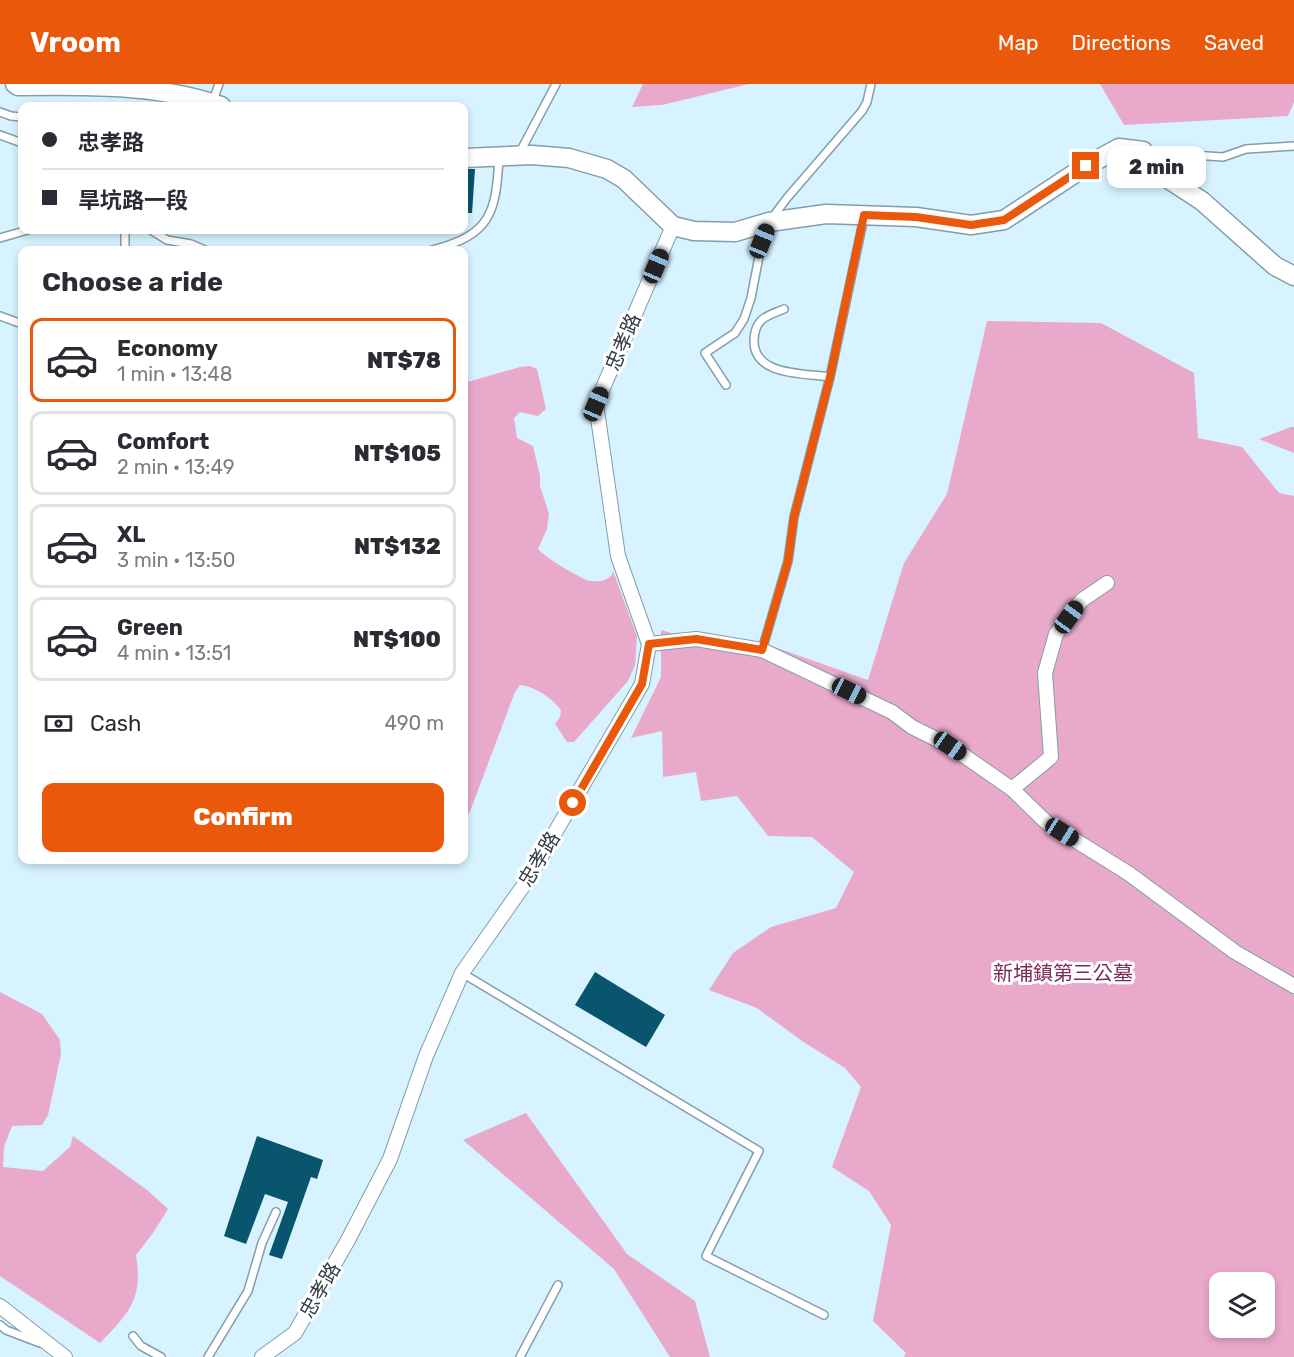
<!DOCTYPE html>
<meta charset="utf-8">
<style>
:root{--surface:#fff;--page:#f2f2f3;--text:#2b2b33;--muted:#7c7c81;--line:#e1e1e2;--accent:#ea580c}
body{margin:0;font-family:Rubik,"Noto Sans TC",sans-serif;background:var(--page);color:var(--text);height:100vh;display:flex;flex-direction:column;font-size:22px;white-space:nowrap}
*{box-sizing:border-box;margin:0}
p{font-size:20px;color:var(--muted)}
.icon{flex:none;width:33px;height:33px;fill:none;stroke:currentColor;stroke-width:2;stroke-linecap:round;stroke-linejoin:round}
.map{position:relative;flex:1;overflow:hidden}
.details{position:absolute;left:18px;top:162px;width:450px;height:618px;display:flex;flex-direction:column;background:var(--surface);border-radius:12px;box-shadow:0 3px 9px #0003}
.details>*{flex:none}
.top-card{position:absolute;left:18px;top:18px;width:450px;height:132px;border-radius:12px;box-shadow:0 3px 9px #0003;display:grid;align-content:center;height:132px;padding:0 24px;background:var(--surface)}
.fabs{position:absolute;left:1209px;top:1188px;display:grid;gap:12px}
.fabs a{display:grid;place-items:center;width:66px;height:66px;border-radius:12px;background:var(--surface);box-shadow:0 3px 9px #0003;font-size:30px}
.end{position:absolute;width:27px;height:27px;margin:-14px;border:8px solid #ea580c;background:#fff;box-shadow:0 0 0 3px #fff}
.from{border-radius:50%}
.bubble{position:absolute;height:42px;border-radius:12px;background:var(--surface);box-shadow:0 3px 9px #0003;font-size:20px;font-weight:800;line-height:42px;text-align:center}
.car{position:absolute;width:18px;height:36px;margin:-18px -9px;border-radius:8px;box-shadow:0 0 4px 2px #0007;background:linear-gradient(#222 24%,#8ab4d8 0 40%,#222 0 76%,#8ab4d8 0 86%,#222 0)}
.top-card b{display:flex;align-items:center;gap:21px;height:57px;font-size:22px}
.top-card b+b{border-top:2px solid var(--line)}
.top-card i{width:15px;height:15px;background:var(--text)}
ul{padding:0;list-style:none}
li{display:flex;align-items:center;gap:18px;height:84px;margin:0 12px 9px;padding:0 12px;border:3px solid var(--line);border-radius:12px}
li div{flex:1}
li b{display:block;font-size:22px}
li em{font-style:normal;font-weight:800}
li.current{border-color:var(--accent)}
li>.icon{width:54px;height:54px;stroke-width:1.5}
h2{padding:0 24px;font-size:27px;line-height:72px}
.pay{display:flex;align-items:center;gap:15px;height:66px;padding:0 24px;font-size:22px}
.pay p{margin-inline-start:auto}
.action{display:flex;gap:12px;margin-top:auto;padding:12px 24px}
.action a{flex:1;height:69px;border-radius:12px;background:var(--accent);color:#fff;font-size:24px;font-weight:800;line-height:69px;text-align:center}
header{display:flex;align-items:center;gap:36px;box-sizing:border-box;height:84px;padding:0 30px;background:var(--accent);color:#fff}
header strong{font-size:28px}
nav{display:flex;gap:33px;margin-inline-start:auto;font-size:21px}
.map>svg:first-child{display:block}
</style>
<header>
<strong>Vroom</strong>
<nav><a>Map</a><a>Directions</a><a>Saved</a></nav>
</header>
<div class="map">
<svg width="1294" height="1273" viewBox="0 0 1294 1273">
<rect width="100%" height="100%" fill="#d7f3ff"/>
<g fill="#e9a9ca" fill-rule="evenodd">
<path d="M643 0H749L662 21 632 23Z"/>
<path d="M1100 0H1294V18L1288 32 1124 41Z"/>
<path d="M987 237 1101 239 1194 289 1198 354 1242 363 1279 409 1294 412V1273H904L906 1269 873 1237 891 1141 869 1107 832 1083 861 1003 845 984 802 957 757 924 709 906 733 869 771 843 836 824 854 788 812 753 768 752 737 712 701 717 696 688 663 693 662 647 631 654 661 593V546L686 553 766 560 868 596 904 479 947 410ZM1220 1198H1264V1244H1220Z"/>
<path d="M530 282 537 285 546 325 538 332 520 328 514 334 517 354 533 362 540 392V402L549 430 547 445 538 465C544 473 581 495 590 497 599 498 606 497 612 491L613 487 637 552 635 581 628 597 574 658H567L555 640 560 633 561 626C553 615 534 602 520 601L515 608 469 730 464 727V299L520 283Z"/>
<path d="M1291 343H1294V369L1259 355Z"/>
<path d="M0 908 42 930 60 956 61 970 48 1031 42 1041 12 1042 4 1063 3 1083 43 1087 70 1063 73 1052 147 1106 168 1125 153 1149 136 1171C143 1215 130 1228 100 1259L0 1192Z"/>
<path d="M526 1029 627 1170 695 1217 710 1273H670L614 1185 463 1056Z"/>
</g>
<g fill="#08556d">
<path d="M464 85H475L472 129H464Z"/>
<path d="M595 888 665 931 646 963 575 921Z"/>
<path d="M257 1052 323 1076 317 1095 311 1093 282 1175 269 1171 288 1118 265 1110 246 1160 224 1152Z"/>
</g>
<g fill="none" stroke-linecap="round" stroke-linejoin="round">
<defs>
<g id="service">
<path d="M212 19 219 0"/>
<path d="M0 28 11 32 22 33"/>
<path d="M0 51 22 59"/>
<path d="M1145 68 1223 73 1246 65 1294 62"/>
<path d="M519 70 556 0"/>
<path d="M125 146V166"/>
<path d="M151 146 167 156 191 160 205 166"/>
<path d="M0 154 28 146"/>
<path d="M432 166C491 151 496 129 499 73"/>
<path d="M784 225C767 232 755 234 754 256 753 292 803 289 830 293"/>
<path d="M0 232 22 240"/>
<path d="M726 301 705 269 735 249 744 235 751 214 762 157 769 138 787 114 862 27 867 18 871 0"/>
<path d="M762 566 788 477 794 433 830 293 864 133"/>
<path d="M462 889 759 1067 706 1172 824 1231"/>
<path d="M0 1241 6 1246 40 1259"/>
<path d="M133 1252 141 1262 161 1273"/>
<path d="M208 1273 248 1207 262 1159 276 1128"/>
<path d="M520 1273 558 1201"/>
</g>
<g id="minor">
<path d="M649 560 696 555 762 566 892 628 912 643 950 662 1012 705 1046 738 1128 789 1235 868 1294 902"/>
<path d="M1012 705 1051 673 1045 589 1056 550 1082 516 1107 499"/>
<path d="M0 1222 65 1273"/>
<path d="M262 1273 295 1249 348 1156 390 1075 426 972 462 889 526 798 642 600 649 560 618 472 596 320 673 142"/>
</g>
<g id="tertiary">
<path d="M15 0 18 2C86 1 157 0 221 22"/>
<path d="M464 74 532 71 569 74 607 85 624 95 673 142 694 147 735 148 769 138 826 130 916 133 971 141 1004 136 1086 82 1119 64 1143 67 1156 87 1202 117 1275 182 1294 192"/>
</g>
</defs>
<use href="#service" stroke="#839da9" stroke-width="10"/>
<use href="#minor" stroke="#839da9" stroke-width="16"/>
<use href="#tertiary" stroke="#839da9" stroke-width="21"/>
<use href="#service" stroke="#fff" stroke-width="7"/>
<use href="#minor" stroke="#fff" stroke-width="14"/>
<use href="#tertiary" stroke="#fff" stroke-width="18"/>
</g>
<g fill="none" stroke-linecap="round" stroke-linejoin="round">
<path stroke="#ea580c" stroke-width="8" d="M573 719 642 600 649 560 696 555 762 566 788 477 794 433 830 293 864 131 916 133 971 141 1004 136 1086 82"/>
</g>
<g text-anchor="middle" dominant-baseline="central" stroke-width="6" stroke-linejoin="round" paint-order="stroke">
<g font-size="20" fill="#323d42" stroke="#fff">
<text transform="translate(623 258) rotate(-67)">忠孝路</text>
<text transform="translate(539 775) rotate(-59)">忠孝路</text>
<text transform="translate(320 1206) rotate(-60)">忠孝路</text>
</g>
<g font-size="20" fill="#7c2a5a" stroke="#fff">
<text x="1063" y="889">新埔鎮第三公墓</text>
</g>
</g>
</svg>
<div class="fabs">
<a><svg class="icon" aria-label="layers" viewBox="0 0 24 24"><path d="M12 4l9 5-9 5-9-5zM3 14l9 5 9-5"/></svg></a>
</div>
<i class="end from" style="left:573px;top:719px"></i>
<i class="end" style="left:1086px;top:82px"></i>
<div class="bubble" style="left:1107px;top:62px;width:99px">2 min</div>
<i class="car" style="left:762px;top:157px;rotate:22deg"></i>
<i class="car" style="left:656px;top:182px;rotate:23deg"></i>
<i class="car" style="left:596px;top:320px;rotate:23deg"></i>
<i class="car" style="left:1069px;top:533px;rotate:36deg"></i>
<i class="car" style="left:849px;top:607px;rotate:116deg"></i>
<i class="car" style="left:950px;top:662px;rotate:125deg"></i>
<i class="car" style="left:1062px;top:748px;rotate:122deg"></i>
<div class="top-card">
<b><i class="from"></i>忠孝路</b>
<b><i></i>旱坑路一段</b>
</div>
<section class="details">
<h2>Choose a ride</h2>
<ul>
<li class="current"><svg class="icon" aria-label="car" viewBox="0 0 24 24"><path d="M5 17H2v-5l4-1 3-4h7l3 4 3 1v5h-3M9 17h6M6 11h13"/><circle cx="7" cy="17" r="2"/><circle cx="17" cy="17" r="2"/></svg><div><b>Economy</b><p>1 min · 13:48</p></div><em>NT$78</em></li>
<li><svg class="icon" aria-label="car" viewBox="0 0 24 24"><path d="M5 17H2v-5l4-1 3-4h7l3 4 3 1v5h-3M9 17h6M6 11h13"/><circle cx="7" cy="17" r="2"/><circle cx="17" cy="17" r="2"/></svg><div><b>Comfort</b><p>2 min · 13:49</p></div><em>NT$105</em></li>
<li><svg class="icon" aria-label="car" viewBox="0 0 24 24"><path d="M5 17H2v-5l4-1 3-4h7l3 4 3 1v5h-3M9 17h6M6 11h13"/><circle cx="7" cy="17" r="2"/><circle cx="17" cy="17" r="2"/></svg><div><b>XL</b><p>3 min · 13:50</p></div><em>NT$132</em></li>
<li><svg class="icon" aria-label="car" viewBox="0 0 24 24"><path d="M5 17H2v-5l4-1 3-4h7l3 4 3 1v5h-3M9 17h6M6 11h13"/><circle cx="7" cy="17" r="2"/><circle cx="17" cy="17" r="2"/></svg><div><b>Green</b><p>4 min · 13:51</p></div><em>NT$100</em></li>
</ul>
<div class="pay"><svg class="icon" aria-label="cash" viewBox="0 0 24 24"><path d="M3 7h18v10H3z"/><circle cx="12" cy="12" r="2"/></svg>Cash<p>490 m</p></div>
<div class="action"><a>Confirm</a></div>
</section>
</div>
